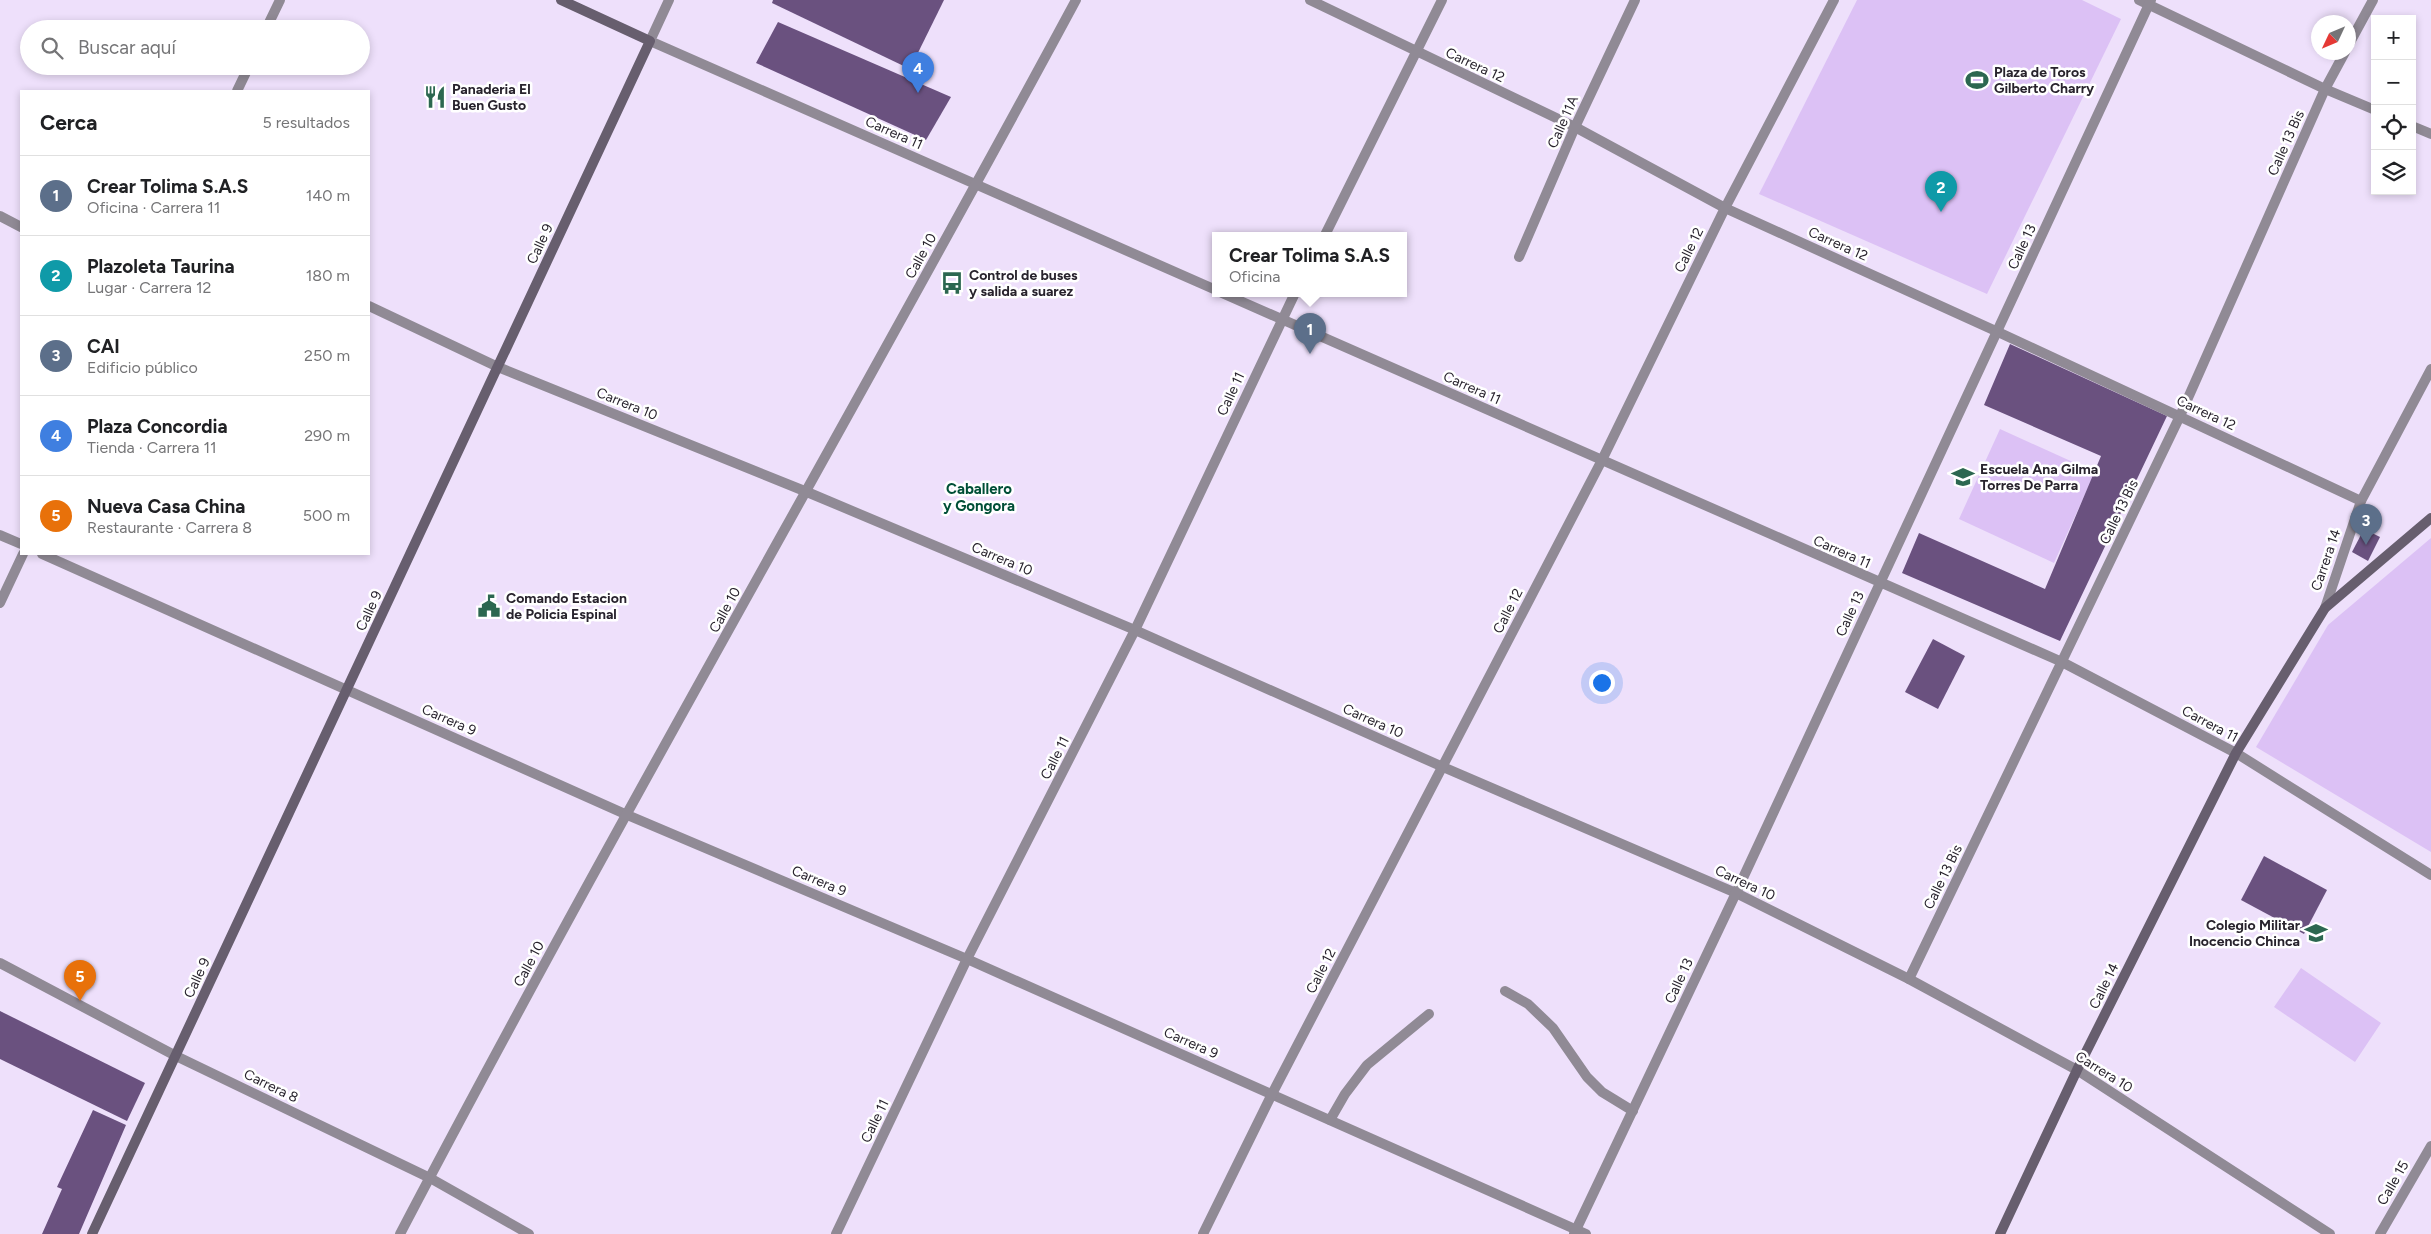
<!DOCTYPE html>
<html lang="es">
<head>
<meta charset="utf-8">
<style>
  :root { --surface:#fff; --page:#f6f6f6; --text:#202124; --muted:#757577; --line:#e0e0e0; --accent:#2c6750 }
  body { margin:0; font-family:Figtree,sans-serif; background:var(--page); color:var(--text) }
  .controls { position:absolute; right:15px; top:15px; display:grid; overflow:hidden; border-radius:0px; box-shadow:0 2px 8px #0003 }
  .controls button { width:45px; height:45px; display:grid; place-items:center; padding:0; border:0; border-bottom:1px solid var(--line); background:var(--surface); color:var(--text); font:25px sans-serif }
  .compass { position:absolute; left:2311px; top:15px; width:45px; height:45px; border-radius:50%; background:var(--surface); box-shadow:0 2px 8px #0003; rotate:226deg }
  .you { position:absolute; left:1601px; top:682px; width:18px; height:18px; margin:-12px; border:4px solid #fff; border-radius:50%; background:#1a73e8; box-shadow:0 0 0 8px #1a73e833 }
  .badge { display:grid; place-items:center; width:32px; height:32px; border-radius:50%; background:var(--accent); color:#fff; font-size:16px; font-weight:700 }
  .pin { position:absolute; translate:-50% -41px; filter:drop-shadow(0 1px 2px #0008) }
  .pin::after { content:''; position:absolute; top:26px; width:18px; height:15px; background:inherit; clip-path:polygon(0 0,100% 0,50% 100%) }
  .popup { position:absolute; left:1212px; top:232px; width:195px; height:65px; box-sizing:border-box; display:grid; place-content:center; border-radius:0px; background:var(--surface); filter:drop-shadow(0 1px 4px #0005); font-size:16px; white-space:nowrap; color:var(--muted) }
  .popup b { font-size:19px; color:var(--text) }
  .popup::after { content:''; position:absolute; left:50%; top:100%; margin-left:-10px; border:10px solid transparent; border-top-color:var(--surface) }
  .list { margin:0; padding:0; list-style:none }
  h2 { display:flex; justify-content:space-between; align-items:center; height:65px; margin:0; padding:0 20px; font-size:21px }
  h2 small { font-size:16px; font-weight:400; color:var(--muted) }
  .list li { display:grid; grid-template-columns:32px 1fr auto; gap:15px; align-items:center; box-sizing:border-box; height:80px; padding:0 20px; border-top:1px solid var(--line) }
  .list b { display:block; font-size:19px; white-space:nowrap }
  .list p { margin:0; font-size:16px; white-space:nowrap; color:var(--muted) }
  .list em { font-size:16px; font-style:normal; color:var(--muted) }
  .icon { flex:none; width:28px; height:28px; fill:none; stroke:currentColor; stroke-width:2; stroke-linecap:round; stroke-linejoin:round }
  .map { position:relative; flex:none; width:2431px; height:1234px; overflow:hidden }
  .search { position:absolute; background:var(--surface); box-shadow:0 2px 8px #0003; left:20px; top:20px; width:350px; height:55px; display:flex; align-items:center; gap:12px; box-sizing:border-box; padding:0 18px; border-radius:28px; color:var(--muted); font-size:19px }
  .panel { position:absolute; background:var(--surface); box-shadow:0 2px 8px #0003; left:20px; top:90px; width:350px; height:465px; border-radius:0px }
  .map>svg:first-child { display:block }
  .green { fill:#dcc1f5 }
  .building { fill:#6a517f }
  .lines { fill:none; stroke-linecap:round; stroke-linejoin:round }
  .street { stroke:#908a95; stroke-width:10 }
  .secondary { stroke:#675e6e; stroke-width:10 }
  .labels { text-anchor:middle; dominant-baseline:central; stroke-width:5; stroke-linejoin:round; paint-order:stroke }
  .street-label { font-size:14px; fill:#28232d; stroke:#fff }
  .poi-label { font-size:14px; font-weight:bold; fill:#28232d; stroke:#fff; text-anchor:start }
  .neighbourhood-label { font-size:15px; font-weight:bold; fill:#004f37; stroke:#fff }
</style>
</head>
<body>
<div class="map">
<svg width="2431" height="1234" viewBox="0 0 2431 1234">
  <rect width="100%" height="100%" fill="#eee0fb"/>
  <g class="green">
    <path d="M1857,0H2082L2121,19L1987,294L1759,194Z"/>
    <path d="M2000,429L2095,472L2054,563L1959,519Z"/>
    <path d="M2431,538V852L2256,747L2328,625Z"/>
    <path d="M2301,968L2381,1023L2355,1062L2274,1007Z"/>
  </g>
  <g class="building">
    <path d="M773,0H944L910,69L772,3Z"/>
    <path d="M778,22L951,97L926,140L756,63Z"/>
    <path d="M2010,344L2167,416L2060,641L1902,573L1919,533L2045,589L2101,456L1984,405Z"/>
    <path d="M2364,529L2380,537L2368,561L2352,552Z"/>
    <path d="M1933,639L1965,656L1938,709L1905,692Z"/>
    <path d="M2264,856L2327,890L2304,934L2241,900Z"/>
    <path d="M0,1011L145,1083L127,1121L0,1059Z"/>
    <path d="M93,1110L126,1125L79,1234H42L62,1189L57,1187Z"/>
  </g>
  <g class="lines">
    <g class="street">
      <path d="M669,0L650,41L1216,290"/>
      <path d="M1310,0L1575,127L1725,208L1998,332L2361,501"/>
      <path d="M2139,0L2325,89L2375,110"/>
      <path d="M266,29L280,0"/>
      <path d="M2348,46L2373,0"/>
      <path d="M237,91L249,66"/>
      <path d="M2412,126L2431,134"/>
      <path d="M0,216L21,227"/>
      <path d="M1325,235L1442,0"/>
      <path d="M1519,257L1575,127L1635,0"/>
      <path d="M1222,293L2062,662L2236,753L2431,875"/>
      <path d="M369,306L498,367L807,492L1135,630L1443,767L1736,893L1909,979L2077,1070L2330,1234"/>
      <path d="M0,535L21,544"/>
      <path d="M42,554L625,814L967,959L1586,1234"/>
      <path d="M0,603L23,554"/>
      <path d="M2325,608L2361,501L2431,369"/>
      <path d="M0,963L176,1056L430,1178L529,1234"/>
      <path d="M1909,979L2180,416L2325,89L2345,52"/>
      <path d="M1505,991L1528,1004L1553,1028L1587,1077L1602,1092L1633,1111"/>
      <path d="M1330,1120L1345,1094L1367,1065L1429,1014"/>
      <path d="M400,1234C618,818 854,413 1076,0"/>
      <path d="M836,1234L967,959L1135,630L1295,293"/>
      <path d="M1203,1234L1272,1094L1602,460L1725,208L1834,0"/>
      <path d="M1574,1234L1736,893L2151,0"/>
      <path d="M2380,1234L2431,1146"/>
    </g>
    <g class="secondary">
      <path d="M92,1234L650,41L561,0"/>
      <path d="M2000,1234L2077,1070L2236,753L2325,608L2431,518"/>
    </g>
  </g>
  <defs>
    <symbol id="stadium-bare" viewBox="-9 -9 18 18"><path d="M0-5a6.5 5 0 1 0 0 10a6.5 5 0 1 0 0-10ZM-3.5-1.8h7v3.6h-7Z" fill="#2c6750" stroke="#fff" stroke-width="2.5" paint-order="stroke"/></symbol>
    <symbol id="restaurant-bare" viewBox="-9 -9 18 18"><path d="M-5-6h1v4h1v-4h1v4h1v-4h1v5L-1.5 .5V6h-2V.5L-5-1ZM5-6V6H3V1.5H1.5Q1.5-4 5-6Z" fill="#2c6750" stroke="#fff" stroke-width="2.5" paint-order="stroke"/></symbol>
    <symbol id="bus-bare" viewBox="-9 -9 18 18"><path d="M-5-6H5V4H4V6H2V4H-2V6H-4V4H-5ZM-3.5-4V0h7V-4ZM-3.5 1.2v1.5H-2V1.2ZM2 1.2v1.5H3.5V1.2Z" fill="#2c6750" stroke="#fff" stroke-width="2.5" paint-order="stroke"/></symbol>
    <symbol id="school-bare" viewBox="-9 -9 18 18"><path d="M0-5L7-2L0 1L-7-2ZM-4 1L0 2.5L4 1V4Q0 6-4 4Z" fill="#2c6750" stroke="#fff" stroke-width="2.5" paint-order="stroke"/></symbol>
    <symbol id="civic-bare" viewBox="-9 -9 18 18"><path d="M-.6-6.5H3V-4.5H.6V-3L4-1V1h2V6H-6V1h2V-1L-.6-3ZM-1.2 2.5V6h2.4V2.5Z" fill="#2c6750" stroke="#fff" stroke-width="2.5" paint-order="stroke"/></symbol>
  </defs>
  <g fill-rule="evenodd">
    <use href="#stadium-bare" x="1961" y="64" width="32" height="32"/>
    <use href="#restaurant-bare" x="419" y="81" width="32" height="32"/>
    <use href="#bus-bare" x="936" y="267" width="32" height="32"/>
    <use href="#school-bare" x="1947" y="461" width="32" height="32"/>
    <use href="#civic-bare" x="473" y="590" width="32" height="32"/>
    <use href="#school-bare" x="2300" y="917" width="32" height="32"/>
  </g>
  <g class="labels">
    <g class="street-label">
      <text transform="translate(1475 65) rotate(25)">Carrera 12</text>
      <text transform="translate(1563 122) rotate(-66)">Calle 11A</text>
      <text transform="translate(894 133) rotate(24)">Carrera 11</text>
      <text transform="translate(2286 143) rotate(-66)">Calle 13 Bis</text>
      <text transform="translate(540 244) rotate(-65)">Calle 9</text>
      <text transform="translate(1838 244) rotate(24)">Carrera 12</text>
      <text transform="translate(2022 247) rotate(-65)">Calle 13</text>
      <text transform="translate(1689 250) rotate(-64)">Calle 12</text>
      <text transform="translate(921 256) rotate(-61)">Calle 10</text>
      <text transform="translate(1472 388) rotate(24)">Carrera 11</text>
      <text transform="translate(1231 394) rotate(-65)">Calle 11</text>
      <text transform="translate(627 404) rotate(22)">Carrera 10</text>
      <text transform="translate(2206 413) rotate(25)">Carrera 12</text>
      <text transform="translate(2119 512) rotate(-64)">Calle 13 Bis</text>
      <text transform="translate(1842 552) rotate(24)">Carrera 11</text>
      <text transform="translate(1002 559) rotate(23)">Carrera 10</text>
      <text transform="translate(2326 560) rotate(-71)">Carrera 14</text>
      <text transform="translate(725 610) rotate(-61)">Calle 10</text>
      <text transform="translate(369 611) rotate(-65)">Calle 9</text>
      <text transform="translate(1508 611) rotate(-63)">Calle 12</text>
      <text transform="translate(1850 614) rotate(-65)">Calle 13</text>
      <text transform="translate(449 720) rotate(24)">Carrera 9</text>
      <text transform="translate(1373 721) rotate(24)">Carrera 10</text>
      <text transform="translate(2210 724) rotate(28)">Carrera 11</text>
      <text transform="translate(1055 758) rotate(-63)">Calle 11</text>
      <text transform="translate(1943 877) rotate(-64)">Calle 13 Bis</text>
      <text transform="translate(819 881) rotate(23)">Carrera 9</text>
      <text transform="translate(1745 883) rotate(25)">Carrera 10</text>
      <text transform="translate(529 964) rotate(-62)">Calle 10</text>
      <text transform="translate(1321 971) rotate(-63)">Calle 12</text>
      <text transform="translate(197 978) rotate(-65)">Calle 9</text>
      <text transform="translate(1679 981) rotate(-65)">Calle 13</text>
      <text transform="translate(2104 986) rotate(-64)">Calle 14</text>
      <text transform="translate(1191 1043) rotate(24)">Carrera 9</text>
      <text transform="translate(2104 1072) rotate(32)">Carrera 10</text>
      <text transform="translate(271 1086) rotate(26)">Carrera 8</text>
      <text transform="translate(875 1121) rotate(-64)">Calle 11</text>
      <text transform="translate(2393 1183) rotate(-60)">Calle 15</text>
    </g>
    <g class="poi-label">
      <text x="1994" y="72">Plaza de Toros<tspan x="1994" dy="16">Gilberto Charry</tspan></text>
      <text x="452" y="89">Panaderia El<tspan x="452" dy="16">Buen Gusto</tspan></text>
      <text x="969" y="275">Control de buses<tspan x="969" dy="16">y salida a suarez</tspan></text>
      <text x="1980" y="469">Escuela Ana Gilma<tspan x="1980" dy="16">Torres De Parra</tspan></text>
      <text x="506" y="598">Comando Estacion<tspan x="506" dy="16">de Policia Espinal</tspan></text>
      <text x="2300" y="925" text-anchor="end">Colegio Militar<tspan x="2300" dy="16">Inocencio Chinca</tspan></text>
    </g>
    <g class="neighbourhood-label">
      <text x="979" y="489">Caballero<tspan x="979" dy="17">y Gongora</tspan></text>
    </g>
  </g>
</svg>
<div class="controls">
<button>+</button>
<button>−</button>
<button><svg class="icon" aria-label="locate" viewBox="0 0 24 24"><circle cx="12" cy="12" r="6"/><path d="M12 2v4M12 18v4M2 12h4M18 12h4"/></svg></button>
<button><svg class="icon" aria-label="layers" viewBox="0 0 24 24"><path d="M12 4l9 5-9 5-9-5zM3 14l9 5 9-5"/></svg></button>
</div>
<svg class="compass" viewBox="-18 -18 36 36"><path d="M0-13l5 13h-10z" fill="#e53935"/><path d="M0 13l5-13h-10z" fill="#757577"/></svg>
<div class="you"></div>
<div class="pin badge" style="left:1310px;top:354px;background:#5c6f8a">1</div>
<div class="popup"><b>Crear Tolima S.A.S</b>Oficina</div>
<div class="pin badge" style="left:1941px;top:212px;background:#0f9aa8">2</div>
<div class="pin badge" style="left:2366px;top:545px;background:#5c6f8a">3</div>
<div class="pin badge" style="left:918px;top:93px;background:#3f7fe0">4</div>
<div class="pin badge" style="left:80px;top:1001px;background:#e8710a">5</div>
<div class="search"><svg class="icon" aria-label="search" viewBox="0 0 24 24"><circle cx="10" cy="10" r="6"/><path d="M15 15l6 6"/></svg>Buscar aquí</div>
<section class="panel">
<h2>Cerca<small>5 resultados</small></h2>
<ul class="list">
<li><span class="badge" style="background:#5c6f8a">1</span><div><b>Crear Tolima S.A.S</b><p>Oficina · Carrera 11</p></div><em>140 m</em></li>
<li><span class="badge" style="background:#0f9aa8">2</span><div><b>Plazoleta Taurina</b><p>Lugar · Carrera 12</p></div><em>180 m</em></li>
<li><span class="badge" style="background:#5c6f8a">3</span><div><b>CAI</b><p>Edificio público</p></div><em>250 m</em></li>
<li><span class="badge" style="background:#3f7fe0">4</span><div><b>Plaza Concordia</b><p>Tienda · Carrera 11</p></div><em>290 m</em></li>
<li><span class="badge" style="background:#e8710a">5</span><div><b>Nueva Casa China</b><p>Restaurante · Carrera 8</p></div><em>500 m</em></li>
</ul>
</section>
</div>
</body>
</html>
